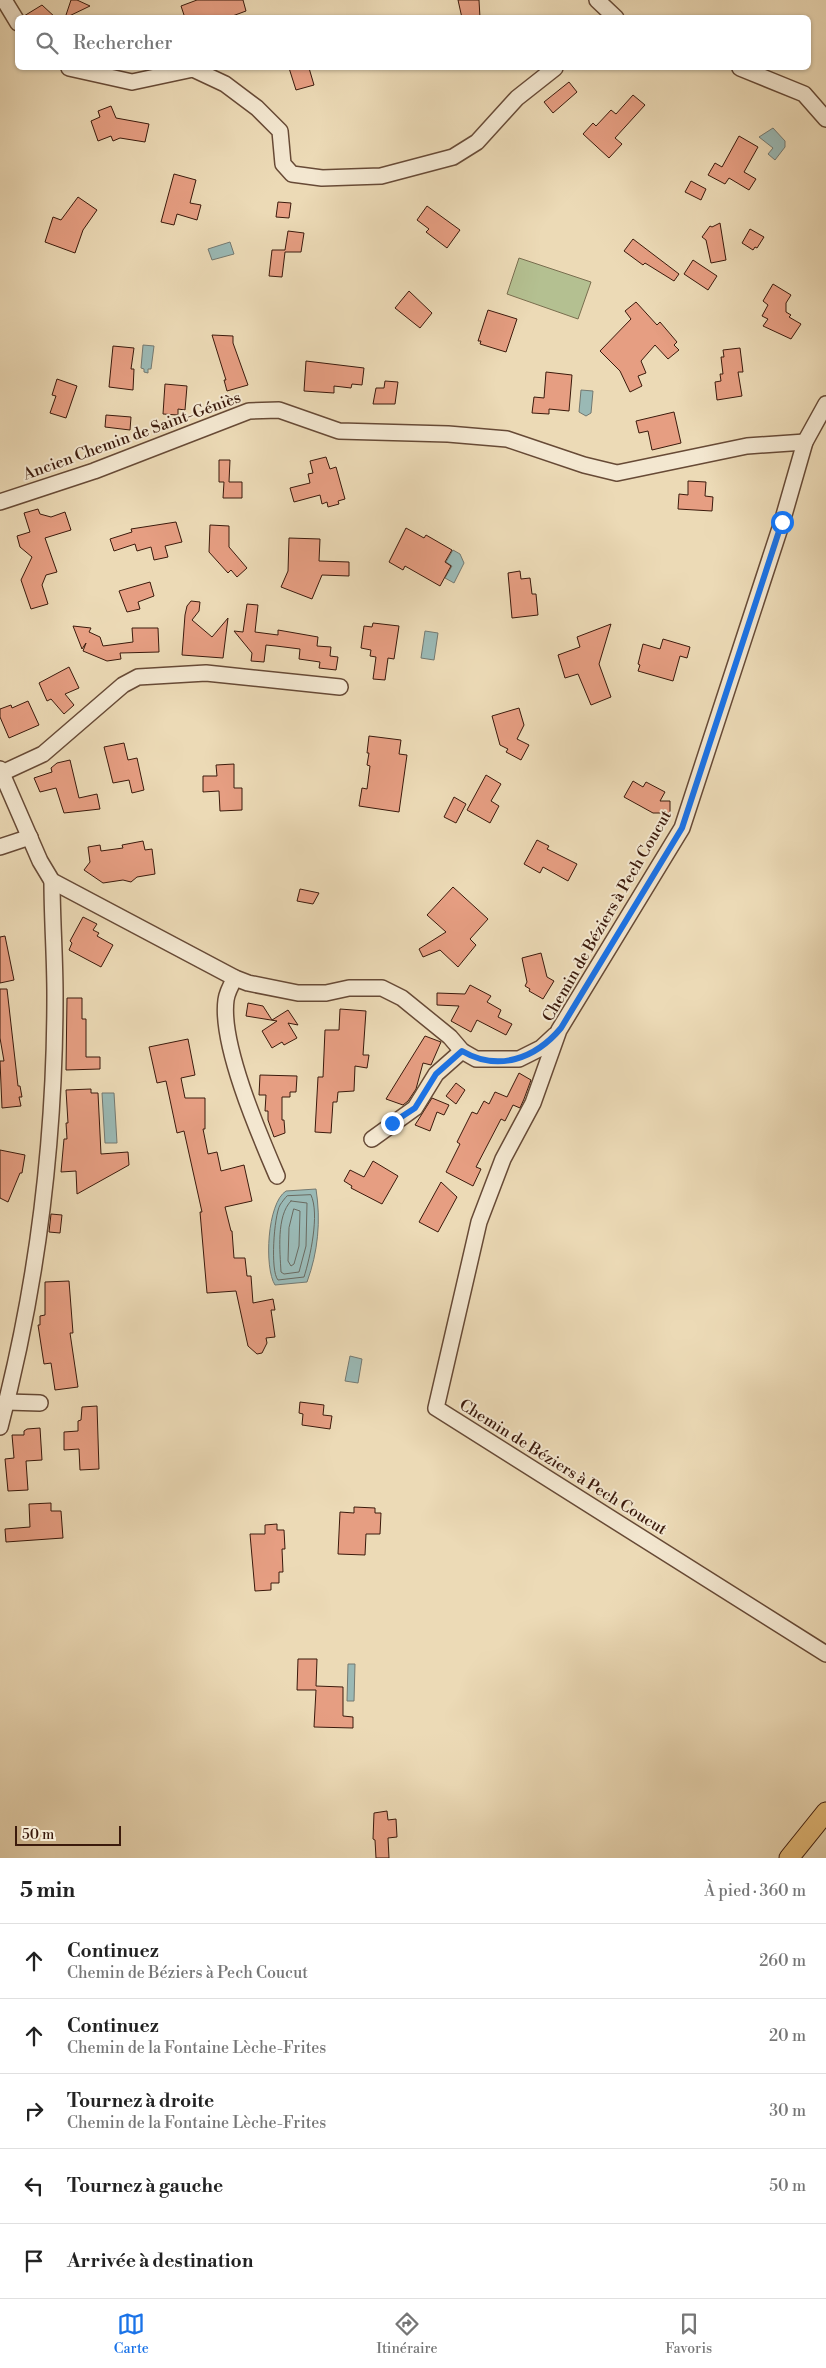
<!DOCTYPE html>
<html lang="fr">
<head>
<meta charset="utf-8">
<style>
  :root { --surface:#fff; --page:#f2f2f2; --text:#222; --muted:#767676; --line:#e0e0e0; --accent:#1a73e8 }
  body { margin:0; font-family:"Libre Bodoni",serif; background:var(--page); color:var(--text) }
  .scale { position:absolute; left:15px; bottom:12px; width:106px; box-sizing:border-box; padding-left:5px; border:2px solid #3b1a0c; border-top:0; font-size:14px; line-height:18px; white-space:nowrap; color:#3b1a0c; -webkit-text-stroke:4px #f3e7d0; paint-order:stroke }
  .stop { position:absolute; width:15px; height:15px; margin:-11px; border:4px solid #1a73e8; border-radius:50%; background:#fff }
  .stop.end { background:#1a73e8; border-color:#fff; box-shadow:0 1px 5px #0008 }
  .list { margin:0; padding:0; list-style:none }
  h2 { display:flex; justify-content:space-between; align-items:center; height:65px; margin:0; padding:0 20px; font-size:21px }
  h2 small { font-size:16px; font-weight:400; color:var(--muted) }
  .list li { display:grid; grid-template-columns:32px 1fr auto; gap:15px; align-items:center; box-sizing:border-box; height:75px; padding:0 20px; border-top:1px solid var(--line) }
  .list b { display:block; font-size:19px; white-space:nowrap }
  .list p { margin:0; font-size:16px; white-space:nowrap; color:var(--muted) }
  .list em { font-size:16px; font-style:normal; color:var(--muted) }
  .icon { flex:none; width:28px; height:28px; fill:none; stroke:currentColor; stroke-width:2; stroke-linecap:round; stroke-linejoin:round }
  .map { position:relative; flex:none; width:826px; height:1858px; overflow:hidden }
  .search { position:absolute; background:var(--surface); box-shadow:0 1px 4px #0004; left:15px; right:15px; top:15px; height:55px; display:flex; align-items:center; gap:12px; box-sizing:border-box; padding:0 18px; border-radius:8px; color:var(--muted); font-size:19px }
  .sheet { height:440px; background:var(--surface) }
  nav { display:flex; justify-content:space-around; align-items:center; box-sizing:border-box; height:70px; border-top:1px solid var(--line); background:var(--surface); font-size:14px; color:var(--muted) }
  nav a { display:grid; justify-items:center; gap:2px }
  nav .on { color:var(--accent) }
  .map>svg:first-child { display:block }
  .green { fill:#b4c091; stroke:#786d4e }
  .water { fill:#9ab9b5; stroke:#747971 }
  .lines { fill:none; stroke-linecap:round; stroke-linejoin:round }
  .shore { stroke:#6a6a60; stroke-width:1 }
  .building { fill:#e69e82; stroke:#3b1a0c }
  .minor-casing { stroke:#674a36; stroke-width:18 }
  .major-casing { stroke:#3b1a0c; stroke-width:21 }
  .minor { stroke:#f3e7d0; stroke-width:15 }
  .major { stroke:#e6bd7b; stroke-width:19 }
  .route { stroke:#1a73e8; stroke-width:6 }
  .labels { text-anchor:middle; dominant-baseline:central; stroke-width:4; stroke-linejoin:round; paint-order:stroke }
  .street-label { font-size:16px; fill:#3b1a0c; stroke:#f3e7d0 }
</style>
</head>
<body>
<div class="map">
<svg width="826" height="1858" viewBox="0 0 826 1858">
  <rect width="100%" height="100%" fill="#ecdab6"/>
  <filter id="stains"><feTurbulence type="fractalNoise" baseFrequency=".004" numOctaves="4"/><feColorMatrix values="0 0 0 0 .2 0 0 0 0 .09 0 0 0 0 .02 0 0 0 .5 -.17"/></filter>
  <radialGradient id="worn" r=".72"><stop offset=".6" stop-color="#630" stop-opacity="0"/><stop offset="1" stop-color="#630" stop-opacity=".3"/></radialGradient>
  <path class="green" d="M519,258L591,282L578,319L507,294Z"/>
  <g class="water">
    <path d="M773,128L785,141V147L775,160L768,154L773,148L759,137Z"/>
    <path d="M230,242L234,254L212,260L208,249Z"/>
    <path d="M143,345L154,346L151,369H148V373L144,372V369L141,368Z"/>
    <path d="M581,390L593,391L591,413L586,416L579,412Z"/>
    <path d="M453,550L460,554L464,563L454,583L445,578L452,566L446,562Z"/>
    <path d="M425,631L438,633L434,660L421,658Z"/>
    <path d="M102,1093H114L117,1143H105Z"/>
    <path d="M316,1189C321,1221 318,1252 307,1282L275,1285C264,1268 267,1203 286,1191Z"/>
    <path d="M350,1356L362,1359L358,1383L345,1381Z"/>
    <path d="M348,1664H355L354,1701H347Z"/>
  </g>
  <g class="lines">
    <g class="shore">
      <path d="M311,1195C320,1214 310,1258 304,1277L278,1280C270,1271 274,1216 280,1205C282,1202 285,1198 287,1196Z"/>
      <path d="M291,1201L307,1203L306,1246L299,1272L284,1274L281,1272C280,1252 276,1216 291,1201Z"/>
      <path d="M294,1209L300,1211L299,1246L294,1264L291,1266L288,1261L289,1228Z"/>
    </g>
  </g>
  <g class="building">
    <path d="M71,0H77L90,6L65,18Z"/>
    <path d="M197,0H243L246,11L227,18H185L181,6Z"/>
    <path d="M458,0H479L480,18H462Z"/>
    <path d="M42,5L56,18H26L24,16Z"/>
    <path d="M289,68H309L314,85L296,90Z"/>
    <path d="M569,82L577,92L553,113L544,102Z"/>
    <path d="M633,95L645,105L615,138L622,144L609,158L583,134L593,123L596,126L611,110L616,114Z"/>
    <path d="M111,106L116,118L149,124L145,142L120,138L113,141L111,136L98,141L91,121L100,117L98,111Z"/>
    <path d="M739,136L758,147L744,172L756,179L749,190L729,178L725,184L708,175L715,163L722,167Z"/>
    <path d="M174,174L196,180L190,203L201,205L197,220L177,214L174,225L161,222Z"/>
    <path d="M691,181L706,189L701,200L685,192Z"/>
    <path d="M78,197L97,210L83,230L75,253L45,242L53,217L61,220Z"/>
    <path d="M278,202L291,203L289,218L276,217Z"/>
    <path d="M427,206L460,230L447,248L426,232L429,229L417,220Z"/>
    <path d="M720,223L726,260L711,263L706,240L702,237L710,226L712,227Z"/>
    <path d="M750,229L764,237L757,248L755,247L753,250L742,243Z"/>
    <path d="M288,231L304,233L301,252H285L282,277L269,276L272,250H285Z"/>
    <path d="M633,239L679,274L674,281L645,263L643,265L624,251Z"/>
    <path d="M693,260L717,276L708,290L684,274Z"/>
    <path d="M773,284L791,295L786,303V312L791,315L789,317L801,324L791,339L763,326L768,319L762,316L768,305L763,301Z"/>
    <path d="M409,291L432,313L420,328L395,308Z"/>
    <path d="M636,302L657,325L660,322L677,342L674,345L679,350L668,359L655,345L641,361L646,373L638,376L642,386L630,392L620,371L600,351L631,319L625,311Z"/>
    <path d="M488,310L517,319L506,352L480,344L481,341H478Z"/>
    <path d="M212,335L233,336V343L248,385L227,391L224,380H226Z"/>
    <path d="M113,346L134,348L131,369H134L133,390L109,387Z"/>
    <path d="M740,348L743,372H738L742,396L717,400L715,382L721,381L720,374H723L721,357H724L723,350Z"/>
    <path d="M306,361L364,368L362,385L352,384L351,388L334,386V393L304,391Z"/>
    <path d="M546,372L572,375L569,411L549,409V414L532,413L534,397L544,398Z"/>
    <path d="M57,379L77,386L66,418L50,413L56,396L52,395Z"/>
    <path d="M385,381L398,382L395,404H373L376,388H384Z"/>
    <path d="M165,384L187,386L185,410L178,409V415L163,414Z"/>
    <path d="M674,412L681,443L652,450L648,431L639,433L636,421Z"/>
    <path d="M106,415L131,417L130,430L105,427Z"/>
    <path d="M326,457L330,469L336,467L345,499L338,501L339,504L328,507L327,502L322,504L320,495L294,502L290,488L310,483L308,474L313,473L310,461Z"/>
    <path d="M219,460H230L229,482H242V498H223L224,482H219Z"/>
    <path d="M688,481L706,482L705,496L713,497L712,511L678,509L679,494L688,495Z"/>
    <path d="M38,509L40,514L51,517L65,512L71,530L45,538L57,572L46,575L42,585L48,604L31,609L21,580L32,557L20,547L17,536L30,532L24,513Z"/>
    <path d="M176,522L182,542L165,546L168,557L154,560L151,547L137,551L135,544L114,551L110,539L132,532L131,529Z"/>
    <path d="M210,525L229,526V547L247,568L237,577L231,570L228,573L209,552Z"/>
    <path d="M406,528L424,538L426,535L452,550L445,562L451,566L440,586L405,566L403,570L389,562Z"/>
    <path d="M289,538L320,539L319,561L349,562V576L322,575L312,599L281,587L288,571Z"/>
    <path d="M520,571L521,579L530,578L532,594H536L538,615L512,618L508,573Z"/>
    <path d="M150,582L154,596L138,602L140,609L127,612L119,591Z"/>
    <path d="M191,601L200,602L199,611L192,620L212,637L228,618L223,658L182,655L185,615L187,606Z"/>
    <path d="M247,604L258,605L255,632L278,635V630L318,637L317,646L331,647L330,656L338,657L336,670L319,668L320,662L299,659L300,649L276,646L266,645L264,662L251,661L252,653L234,631L243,632Z"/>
    <path d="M373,623L399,626L394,659L388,658L385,680L373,679L376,657L370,656L371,650L361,648L364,626L372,627Z"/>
    <path d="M611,624L599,664L611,697L591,705L578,674L565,678L558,655L580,647L577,637Z"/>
    <path d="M73,626L91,628L89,632L100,637L103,646L133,642L132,628H158L159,652L120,653L121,659L107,661L83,651L86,643L82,649Z"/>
    <path d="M663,639L690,647L687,658L680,656L673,681L638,671L640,665L638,664L643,644L660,649Z"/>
    <path d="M69,667L79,688L65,694L74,705L64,714L51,699L47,701L39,683Z"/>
    <path d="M28,701L39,725L9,738L0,717V709L11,705L12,708Z"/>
    <path d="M519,708L524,725L517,739L529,745L521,760L506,752L508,749L500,745L492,716Z"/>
    <path d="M369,736L401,740L399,754L407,755L399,812L359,806L362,788L367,789L370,766L367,765L369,753H367Z"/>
    <path d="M124,743L128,760L137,758L144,790L132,793L129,780L113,783L104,747Z"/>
    <path d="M70,760L79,798L97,794L100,809L64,813L56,788L40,792L34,778L52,772L51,768L57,763Z"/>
    <path d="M234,764V788H242V810L220,811L219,791L203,792V776H217L216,765Z"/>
    <path d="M486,775L501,784L491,801L499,806L490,823L467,810Z"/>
    <path d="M633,781L643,787L646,782L665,792L660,801H670V813H653L624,797Z"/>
    <path d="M454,797L466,804L456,823L444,817Z"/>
    <path d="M537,840L549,846L547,849L577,864L568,881L543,867L540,873L524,864Z"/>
    <path d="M143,841L145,850L152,849L155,874L137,877L131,882L123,880L103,883L84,870L90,862L88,847L100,845L101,851L123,848L122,845Z"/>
    <path d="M453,887L488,919L470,939L476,945L458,967L440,950L423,957L419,949L446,932L427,915Z"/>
    <path d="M300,889L319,893L313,904L297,901Z"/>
    <path d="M83,917L97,924L93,930L99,933L97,936L113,945L101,967L69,950L72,943L70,941Z"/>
    <path d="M5,936L14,980L0,983V937Z"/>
    <path d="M541,953L547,977L554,981L543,999L529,991L530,989L525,986L527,982L522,958Z"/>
    <path d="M470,985L491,996L487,1002L501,1010L498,1017L512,1024L506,1035L477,1020L471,1032L451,1021L459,1006L437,1005V993L465,994Z"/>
    <path d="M0,989H7L18,1086H20L22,1097H19L21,1106L2,1108L0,1061H4L0,1038Z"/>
    <path d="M67,998H82V1019H86V1057H100V1069L66,1070Z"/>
    <path d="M248,1003L263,1006L272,1020L288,1010L298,1025L288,1023L297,1038L284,1045L282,1042L272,1048L262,1031L277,1021L246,1016Z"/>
    <path d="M340,1009L366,1011L363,1055H369L367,1068L355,1066L354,1091L338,1092L337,1102H333L331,1133L315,1132L318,1077H323L325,1030H339Z"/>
    <path d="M425,1036L441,1042L431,1065L423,1063L416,1089L408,1101L403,1105L386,1099Z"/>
    <path d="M188,1039L195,1075L181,1078L185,1098H205V1129H203L208,1154L217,1152L221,1171L244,1165L252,1201L225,1207L231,1231H232L234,1258H245L247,1276H251L253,1303L273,1299L275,1310H271L275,1337L266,1338L267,1343L262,1353L257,1354L248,1346L236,1291L207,1293L200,1212H202L184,1131L177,1133L166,1081L157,1083L149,1047Z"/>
    <path d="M519,1073L531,1080L524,1099L520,1108L513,1105L505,1121L501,1119L476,1167L481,1169L473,1186L446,1172L460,1144L457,1142L472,1112L477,1114L484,1101L489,1104L495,1092L507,1097Z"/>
    <path d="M260,1075L297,1076L296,1092H290V1097H282V1120H284L285,1133L274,1137L268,1120V1111H265L266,1095H259Z"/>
    <path d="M456,1083L465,1090L456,1104L446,1096Z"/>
    <path d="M91,1089V1093H98L101,1154L128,1152L129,1165L77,1194L76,1171L61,1172L64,1139H67L66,1123H68L66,1090Z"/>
    <path d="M432,1098L449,1105L444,1115L437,1112L430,1131L415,1125Z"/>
    <path d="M0,1150L25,1155L22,1173H20L8,1202L0,1198Z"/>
    <path d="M373,1161L398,1176L382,1204L351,1188L352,1186L344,1181L350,1170L364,1177Z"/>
    <path d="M441,1182L457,1197L438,1232L419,1222Z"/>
    <path d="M51,1214L62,1215L60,1233L49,1232Z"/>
    <path d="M69,1281L73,1333H70L78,1387L55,1390L51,1363L44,1364L38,1325H40V1316L45,1315V1282Z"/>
    <path d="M300,1402L324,1405L323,1415L332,1416L330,1429L302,1425L303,1414L299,1413Z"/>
    <path d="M97,1406L99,1469L80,1470L79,1449L64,1450V1432L78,1431V1421L81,1420L82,1407Z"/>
    <path d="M40,1428L42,1460L26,1461L28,1490L8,1491L5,1459L14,1458L12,1435H24V1431L27,1429Z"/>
    <path d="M51,1503V1511H61L63,1538L6,1542L5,1529L30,1527L29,1504Z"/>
    <path d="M354,1507L375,1508V1513H381L380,1534H366L365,1555L338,1554L340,1512L354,1513Z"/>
    <path d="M277,1524V1530H284L285,1549H282L283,1572H279V1583H271V1590L255,1591L250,1534H265V1525Z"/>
    <path d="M298,1659H317L316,1686L343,1687V1716L353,1717V1728L314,1727L316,1690H297Z"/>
    <path d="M387,1811L388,1820L396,1819L397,1837L388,1838L389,1858H376L375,1840L373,1839L374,1813Z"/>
  </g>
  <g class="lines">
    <defs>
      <g id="minor">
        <path d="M4,0L18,23"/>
        <path d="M597,0L616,18"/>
        <path d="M69,68L132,82L193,69L225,84L257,108L280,131L283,164L292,174L322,178L381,176L453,157L477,142L517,98L555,68"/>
        <path d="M740,68L804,94L826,119"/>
        <path d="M826,404L805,442L782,522L682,828L559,1030L533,1103L503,1159L479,1222L436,1408L826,1654"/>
        <path d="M0,502L94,471L249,411L279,410L339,431L448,434L507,439L584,465L617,473L747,446L805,442"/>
        <path d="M0,769L40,861L52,881L235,978L248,983L298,993H326L349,988H382L402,998L450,1037L462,1051L476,1059H519L541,1048L555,1035"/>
        <path d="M2,773L43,754L123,685L138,677L206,673L340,687"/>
        <path d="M0,847L30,837"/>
        <path d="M235,978C231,985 227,992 226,1000C220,1044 259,1134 277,1176"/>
        <path d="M372,1139L415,1108L436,1074L462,1051"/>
        <path d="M7,1402L40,1403"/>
        <path d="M0,1427C37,1287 55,1140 55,995C55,957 52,919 52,881"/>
      </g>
      <path id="major" d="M789,1858L826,1812"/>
    </defs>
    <use href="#minor" class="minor-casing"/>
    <use href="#major" class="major-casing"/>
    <use href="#minor" class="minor"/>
    <use href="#major" class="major"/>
  </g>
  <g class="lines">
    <path class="route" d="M392,1123L415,1108L436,1074L462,1051C498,1072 535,1059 561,1028L682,828L782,522"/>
  </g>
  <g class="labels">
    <g class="street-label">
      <text transform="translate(132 436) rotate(-20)">Ancien Chemin de Saint-Géniès</text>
      <text transform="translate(607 916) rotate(-60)">Chemin de Béziers à Pech Coucut</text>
      <text transform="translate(563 1467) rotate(32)">Chemin de Béziers à Pech Coucut</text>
    </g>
  </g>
  <rect width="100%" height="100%" filter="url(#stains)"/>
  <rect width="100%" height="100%" fill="url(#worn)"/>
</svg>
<div class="scale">50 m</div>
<div class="stop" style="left:782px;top:522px"></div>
<div class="stop end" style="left:392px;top:1123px"></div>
<div class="search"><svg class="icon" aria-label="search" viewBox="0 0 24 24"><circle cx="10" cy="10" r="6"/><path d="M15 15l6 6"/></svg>Rechercher</div>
</div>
<section class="sheet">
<h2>5 min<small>À pied · 360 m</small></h2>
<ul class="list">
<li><svg class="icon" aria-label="ahead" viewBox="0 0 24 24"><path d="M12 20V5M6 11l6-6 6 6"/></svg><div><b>Continuez</b><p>Chemin de Béziers à Pech Coucut</p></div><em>260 m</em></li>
<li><svg class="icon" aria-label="ahead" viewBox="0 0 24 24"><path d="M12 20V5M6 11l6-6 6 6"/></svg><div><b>Continuez</b><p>Chemin de la Fontaine Lèche-Frites</p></div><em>20 m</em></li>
<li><svg class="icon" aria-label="right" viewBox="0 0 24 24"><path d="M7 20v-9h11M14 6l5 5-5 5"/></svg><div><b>Tournez à droite</b><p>Chemin de la Fontaine Lèche-Frites</p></div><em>30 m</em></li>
<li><svg class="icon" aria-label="left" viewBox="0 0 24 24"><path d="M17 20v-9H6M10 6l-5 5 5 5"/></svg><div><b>Tournez à gauche</b></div><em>50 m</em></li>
<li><svg class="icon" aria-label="arrive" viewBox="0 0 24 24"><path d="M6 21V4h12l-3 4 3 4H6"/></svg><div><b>Arrivée à destination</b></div></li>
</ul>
</section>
<nav>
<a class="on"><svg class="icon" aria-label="map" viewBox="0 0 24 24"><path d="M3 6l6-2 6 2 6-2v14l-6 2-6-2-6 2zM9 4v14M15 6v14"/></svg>Carte</a>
<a><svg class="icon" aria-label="directions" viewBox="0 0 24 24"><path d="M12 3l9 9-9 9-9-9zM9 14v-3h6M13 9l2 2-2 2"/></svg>Itinéraire</a>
<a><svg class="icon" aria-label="saved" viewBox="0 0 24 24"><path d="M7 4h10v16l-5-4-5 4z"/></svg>Favoris</a>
</nav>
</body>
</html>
